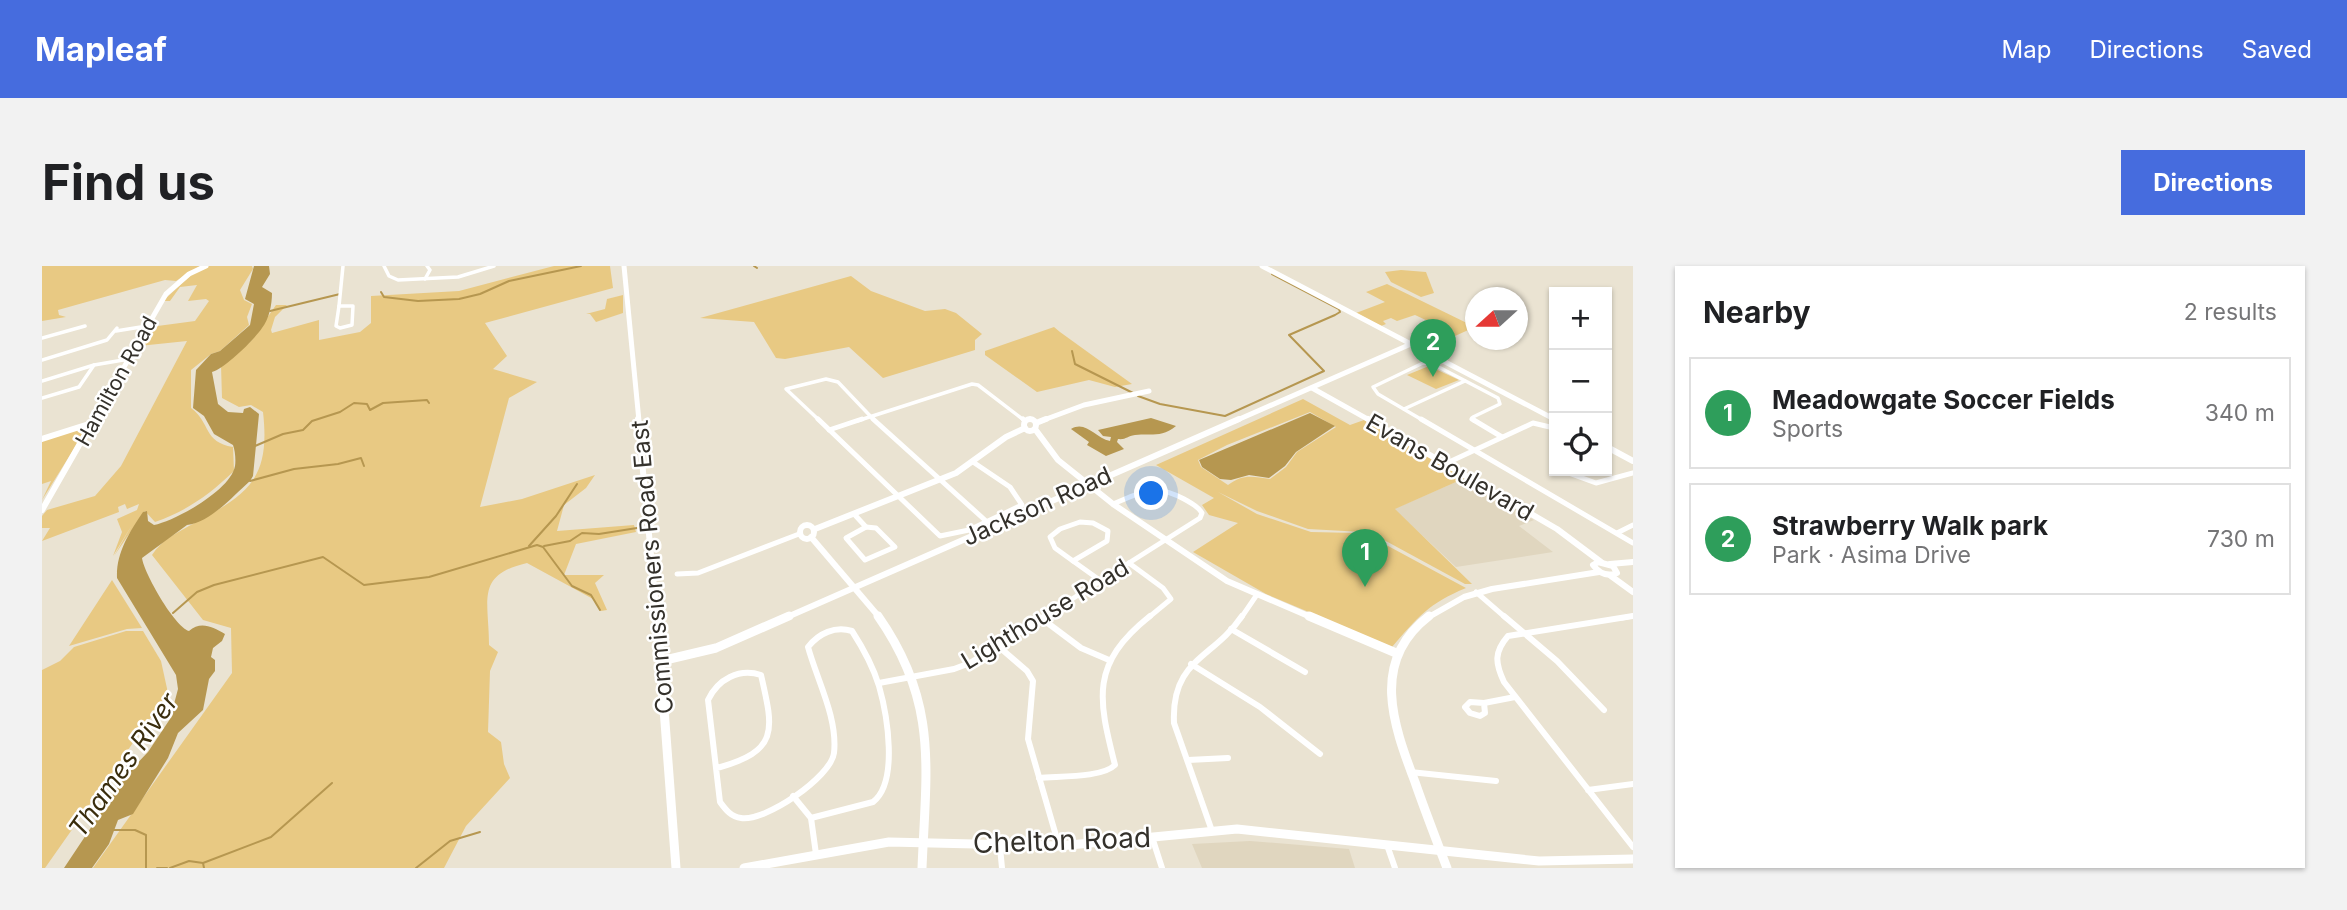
<!DOCTYPE html>
<html lang="en">
<head>
<meta charset="utf-8">
<style>
  :root { --surface:#fff; --page:#f2f2f2; --text:#202124; --muted:#757577; --line:#e0e0e0; --accent:#466cde }
  body { margin:0; font-family:Inter,sans-serif; background:var(--page); color:var(--text) }
  .controls { position:absolute; right:21px; top:21px; display:grid; overflow:hidden; border-radius:0px; box-shadow:0 2px 5px #0004 }
  .controls button { width:63px; height:63px; display:grid; place-items:center; padding:0; border:0; border-bottom:2px solid var(--line); background:var(--surface); color:var(--text); font:35px sans-serif }
  .compass { position:absolute; left:1423px; top:21px; width:63px; height:63px; border-radius:50%; background:var(--surface); box-shadow:0 2px 5px #0004; rotate:249deg }
  .you { position:absolute; left:1110px; top:228px; width:24px; height:24px; margin:-18px; border:5px solid #fff; border-radius:50%; background:#1a73e8; box-shadow:0 0 0 10px #1a73e833 }
  .badge { display:grid; place-items:center; width:46px; height:46px; border-radius:50%; background:var(--accent); color:#fff; font-size:23px; font-weight:700 }
  .pin { position:absolute; translate:-50% -58px; filter:drop-shadow(0 2px 4px #0008) }
  .pin::after { content:''; position:absolute; top:37px; width:24px; height:21px; background:inherit; clip-path:polygon(0 0,100% 0,50% 100%) }
  .list { margin:0; padding:0; list-style:none }
  h2 { display:flex; justify-content:space-between; align-items:center; height:91px; margin:0; padding:0 28px; font-size:30px }
  h2 small { font-size:23px; font-weight:400; color:var(--muted) }
  .list li { display:grid; grid-template-columns:46px 1fr auto; gap:21px; align-items:center; box-sizing:border-box; height:112px; margin:0 14px 14px; padding:0 14px; border:2px solid var(--line); border-radius:0px }
  .list b { display:block; font-size:26px; white-space:nowrap }
  .list p { margin:0; font-size:23px; white-space:nowrap; color:var(--muted) }
  .list em { font-size:23px; font-style:normal; color:var(--muted) }
  .icon { flex:none; width:38px; height:38px; fill:none; stroke:currentColor; stroke-width:2; stroke-linecap:round; stroke-linejoin:round }
  .map { position:relative; flex:none; width:1591px; height:602px; overflow:hidden; border-radius:0px }
  header { display:flex; align-items:center; gap:42px; box-sizing:border-box; height:98px; padding:0 35px; background:var(--accent); color:#fff }
  header strong { font-size:33px }
  nav { display:flex; gap:38px; margin-inline-start:auto; font-size:24px }
  .intro { display:flex; align-items:center; justify-content:space-between; box-sizing:border-box; height:168px; padding:0 42px }
  h1 { margin:0; font-size:49px }
  .button { padding:18px 32px; border-radius:0px; background:var(--accent); color:#fff; font-size:24px; font-weight:700 }
  main { display:flex; gap:42px; padding:0 42px }
  aside { flex:1; background:var(--surface); border-radius:0px; box-shadow:0 2px 5px #0004 }
  .map>svg:first-child { display:block }
  .built { fill:#e0d6bf }
  .green { fill:#e8c983; fill-rule:evenodd }
  .water { fill:#b69750 }
  .lines { fill:none; stroke-linecap:round; stroke-linejoin:round }
  .stream { stroke:#b69750; stroke-width:2 }
  .street-far2 { stroke:#fff; stroke-width:3.5 }
  .street-far1 { stroke:#fff; stroke-width:5 }
  .street { stroke:#fff; stroke-width:6 }
  .secondary-far2 { stroke:#fff; stroke-width:5 }
  .secondary-far1 { stroke:#fff; stroke-width:6 }
  .secondary { stroke:#fff; stroke-width:9 }
  .labels { text-anchor:middle; dominant-baseline:central; stroke-width:5; stroke-linejoin:round; paint-order:stroke }
  .far-street-label { font-size:21px; fill:#34312b; stroke:#fff }
  .street-label { font-size:24px; fill:#34312b; stroke:#fff }
  .water-label { font-size:26px; font-style:italic; fill:#3a2d0d; stroke:#fff }
  .near-street-label { font-size:28px; fill:#34312b; stroke:#fff }
</style>
</head>
<body>
<header>
<strong>Mapleaf</strong>
<nav><a>Map</a><a>Directions</a><a>Saved</a></nav>
</header>
<div class="intro"><h1>Find us</h1><a class="button">Directions</a></div>
<main>
<div class="map">
<svg width="1591" height="602" viewBox="0 0 1591 602">
  <rect width="100%" height="100%" fill="#eae3d2"/>
  <g class="built">
    <path d="M1423,212L1492,254L1477,260L1511,286L1414,301L1352,243Z"/>
    <path d="M1208,575L1307,583L1313,602H1160L1150,578Z"/>
  </g>
  <g class="green">
    <path d="M0,0H158L134,15L123,14L16,44L17,49L24,51L0,55Z"/>
    <path d="M166,0H210L211,3L198,24L202,34L210,38L205,51L207,59L178,85L169,88L149,104V142C169,157 161,176 191,181L192,205C168,228 145,245 113,256L103,245L72,290L90,259L71,290L80,266L75,253L95,244L97,238L85,243L83,238L76,241L77,246L0,275L8,262H0V250L5,244L53,230L79,200L145,75L97,80L108,61L153,55L167,35L164,33L146,35L155,19L138,21L128,35H121L149,9Z"/>
    <path d="M512,0H568L571,22L443,57L465,90L451,103L495,116L467,132L438,241L480,233L553,209L544,222L522,239L515,265L592,259L594,266L534,278L522,309H562L553,317L565,344L559,345L551,333L485,297C433,309 447,334 447,379L456,386L448,405L446,466L459,476L462,498L468,512L424,560L402,602H51L190,407L189,362L161,354L110,289C120,274 131,269 147,260C204,229 229,216 221,146L209,139L197,141L180,132L179,99L209,75L234,39H245L233,51L229,64L230,67L277,54V74L318,66L329,57V30L417,25Z"/>
    <path d="M1359,4L1384,6L1392,27L1379,31L1349,16L1343,6Z"/>
    <path d="M809,10L829,25L883,45L903,43L914,47L940,68L933,74V84L841,112L807,81L743,93L734,92L712,56L658,52Z"/>
    <path d="M1345,18L1433,61L1384,83L1369,75L1394,64L1385,59L1388,56L1373,49L1355,55L1349,52L1341,55L1344,58L1339,60L1314,47L1343,36L1324,26Z"/>
    <path d="M581,29V47L554,56L548,48H544L563,43L565,33Z"/>
    <path d="M1012,61L1018,66L1090,118L1073,121L1047,114L995,126L943,89V85Z"/>
    <path d="M1387,100L1417,114L1394,123L1365,109Z"/>
    <path d="M1261,133L1308,159L1322,154L1423,212L1353,243L1430,318H1423L1342,274L1321,266L1266,263L1215,245L1176,226L1215,248L1269,266L1313,267L1335,274L1424,322C1387,337 1375,352 1350,381L1224,328L1151,286L1196,257L1167,249L1160,239L1172,232L1114,199ZM1268,146L1294,161L1255,186L1244,201L1228,213C1210,210 1200,208 1186,219L1159,201L1156,194L1185,179Z"/>
    <path d="M37,162L43,165L0,234L9,215L0,218V174Z"/>
    <path d="M70,314L100,362L85,363L27,380Z"/>
    <path d="M84,365H101L119,395L126,427L3,602H0V404L18,395L32,381Z"/>
  </g>
  <g class="water">
    <path d="M212,0H227L228,8L220,21L230,27C230,39 227,53 220,62C212,74 183,102 170,106L176,138L186,146L201,147L202,143L208,141L217,148L211,210L208,215C191,230 169,256 145,259L100,292C102,307 132,360 147,365C158,355 170,360 183,368L180,375L171,382L169,391L173,394V405L167,413L161,444L136,467L126,492L91,548L76,554L67,578L50,602H22L84,509L106,486L128,453L136,423L134,409L75,312C74,287 87,267 101,246L105,245L106,255L112,259C133,255 189,224 193,200C194,194 193,184 191,179L172,168L162,150L151,142L154,104L169,88L178,85L208,59L212,38L203,33Z"/>
    <path d="M1268,147L1293,160L1254,186L1243,200L1227,212L1207,209L1189,214L1178,213L1160,201L1157,194Z"/>
    <path d="M1109,152L1134,160C1119,172 1110,167 1093,169C1085,170 1084,174 1076,173L1075,176L1082,183L1064,190L1045,179L1047,176L1029,163C1044,154 1053,172 1068,175L1069,171L1061,170L1056,164Z"/>
  </g>
  <g class="lines">
    <g class="stream">
      <path d="M712,0L715,2"/>
      <path d="M339,26L342,31L376,35L417,33L438,28L467,15L539,0"/>
      <path d="M228,45L298,28"/>
      <path d="M1030,85L1033,98L1091,127"/>
      <path d="M1096,130L1118,138L1183,150L1282,105L1247,69L1293,49L1298,46L1297,43L1230,8"/>
      <path d="M213,180L241,168L261,164L270,155L298,146L312,137L325,138L328,144L341,137L385,134L387,137"/>
      <path d="M208,215L252,203L296,198L319,192L322,200"/>
      <path d="M487,280L514,250L535,218"/>
      <path d="M502,280L528,275L540,267L557,268L595,262"/>
      <path d="M131,347L155,326L172,319L281,291L322,319L387,311L495,279L501,281L530,320L549,329L558,344"/>
      <path d="M71,564H93L104,569V602"/>
      <path d="M161,597L229,571L290,517"/>
      <path d="M115,602H125"/>
      <path d="M128,602L147,595L161,597L162,602"/>
      <path d="M374,602L408,575L438,566"/>
    </g>
    <g class="street-far2">
      <path d="M342,0L347,10L356,14L416,11L452,0"/>
      <path d="M383,13L388,4L385,0"/>
      <path d="M297,40H311L310,59L298,62L294,60Z"/>
      <path d="M297,40L301,0"/>
      <path d="M74,65L105,60"/>
      <path d="M0,72L43,60"/>
      <path d="M0,94L65,74L75,62"/>
      <path d="M0,115L52,99L87,93"/>
      <path d="M0,132L37,121L52,99"/>
      <path d="M1362,143L1423,115"/>
      <path d="M778,155L744,123L784,113L796,116L833,155"/>
      <path d="M815,155L930,118L936,119L983,155"/>
      <path d="M1382,155L1336,128L1331,121L1381,97L1391,98L1456,132L1458,138L1431,151L1432,155"/>
    </g>
    <g class="street-far1">
      <path d="M776,153L898,270L927,264L980,239L968,221L931,196"/>
      <path d="M831,153L944,255"/>
      <path d="M981,153L983,155"/>
      <path d="M1379,153L1591,277"/>
      <path d="M1430,153L1460,171"/>
      <path d="M787,164L820,153"/>
      <path d="M1405,197L1491,157L1512,162"/>
      <path d="M1521,205L1554,217L1591,207"/>
      <path d="M812,248L824,261"/>
      <path d="M1038,256L1051,257L1066,265L1065,275L1031,295L1013,282L1008,271L1018,263Z"/>
      <path d="M824,261L834,262L853,281L823,294L804,272Z"/>
      <path d="M1575,267L1591,259"/>
      <path d="M1031,295L1059,315"/>
      <path d="M1087,297L1121,322L1129,333L1106,352"/>
      <path d="M635,308L656,307L757,268"/>
      <path d="M1434,326L1464,352"/>
      <path d="M1000,352L1158,252L1160,247C1156,240 1149,237 1142,233C1113,217 1100,226 1071,238"/>
      <path d="M1199,352L1214,330"/>
      <path d="M1580,352L1591,350"/>
    </g>
    <g class="street">
      <path d="M1462,350L1515,395L1562,444"/>
      <path d="M1591,350L1466,370C1452,386 1453,397 1462,416L1591,581"/>
      <path d="M999,352L1039,382L1067,394"/>
      <path d="M1189,363L1263,406"/>
      <path d="M956,380L985,405L991,415L986,473L1017,580"/>
      <path d="M1149,398L1218,441L1278,488"/>
      <path d="M837,417L912,403L928,397L1003,350"/>
      <path d="M1428,436L1442,437L1443,447L1438,450L1428,447L1423,441Z"/>
      <path d="M1442,437L1473,431"/>
      <path d="M1146,494L1186,492"/>
      <path d="M675,502C737,485 732,465 719,409C697,402 676,413 666,434L678,536C684,544 689,551 699,552C723,556 789,511 792,487C796,452 775,414 766,381C777,367 793,360 810,365C821,382 831,400 837,420C845,448 857,516 831,536L769,552"/>
      <path d="M1368,506L1454,515"/>
      <path d="M997,512C1017,510 1060,512 1073,499C1056,432 1048,398 1108,350"/>
      <path d="M1546,524L1591,518"/>
      <path d="M751,530L769,552L774,588"/>
      <path d="M1170,565L1132,457C1129,393 1171,393 1200,350"/>
      <path d="M1110,571L1120,602"/>
      <path d="M1345,579L1353,602"/>
      <path d="M958,581L960,602"/>
    </g>
    <g class="secondary-far2">
      <path d="M582,0L597,155"/>
      <path d="M1220,0L1512,153"/>
      <path d="M1270,122L1329,155"/>
      <path d="M51,155L124,28L147,8L164,0"/>
      <path d="M999,155L1042,139L1107,125"/>
      <path d="M1193,155L1369,78"/>
    </g>
    <g class="secondary-far1">
      <path d="M596,153L615,352"/>
      <path d="M1326,153L1515,263L1559,296"/>
      <circle cx="988" cy="159" r="6"/>
      <path d="M994,157L1004,153"/>
      <path d="M993,163L1016,194L1071,238L1185,315L1271,352"/>
      <path d="M0,173L50,157"/>
      <path d="M1565,181L1591,195"/>
      <path d="M0,244L52,153"/>
      <circle cx="765" cy="266" r="7"/>
      <path d="M773,263L914,207L964,171L983,162"/>
      <path d="M769,271L838,352"/>
      <path d="M1556,296L1571,300L1575,307C1565,311 1557,307 1551,299Z"/>
      <path d="M1568,298L1591,296"/>
      <path d="M1569,310L1591,326"/>
      <path d="M743,352L1197,153"/>
      <path d="M1385,352L1422,331L1450,323L1557,306"/>
    </g>
    <g class="secondary">
      <path d="M615,350L634,602"/>
      <path d="M836,350C897,437 884,503 880,602"/>
      <path d="M1267,350L1354,387"/>
      <path d="M1387,350C1328,395 1351,458 1373,516C1383,545 1394,573 1405,602"/>
      <path d="M619,395L674,382L747,350"/>
      <path d="M702,602L847,576L1017,580L1195,563L1497,595L1591,593"/>
    </g>
  </g>
  <g class="labels">
    <g class="far-street-label">
      <text transform="translate(74 115) rotate(-61)">Hamilton Road</text>
    </g>
    <g class="street-label">
      <text transform="translate(1408 201) rotate(30)">Evans Boulevard</text>
      <text transform="translate(995 240) rotate(-24)">Jackson Road</text>
      <text transform="translate(610 301) rotate(-95)">Commissioners Road East</text>
      <text transform="translate(1003 348) rotate(-31)">Lighthouse Road</text>
    </g>
    <g class="water-label">
      <text transform="translate(81 499) rotate(-55)">Thames River</text>
    </g>
    <g class="near-street-label">
      <text transform="translate(1020 574) rotate(-2)">Chelton Road</text>
    </g>
  </g>
</svg>
<div class="controls">
<button>+</button>
<button>−</button>
<button><svg class="icon" aria-label="locate" viewBox="0 0 24 24"><circle cx="12" cy="12" r="6"/><path d="M12 2v4M12 18v4M2 12h4M18 12h4"/></svg></button>
</div>
<svg class="compass" viewBox="-18 -18 36 36"><path d="M0-13l5 13h-10z" fill="#e53935"/><path d="M0 13l5-13h-10z" fill="#757577"/></svg>
<div class="you"></div>
<div class="pin badge" style="left:1323px;top:321px;background:#2e9e5b">1</div>
<div class="pin badge" style="left:1391px;top:111px;background:#2e9e5b">2</div>
</div>
<aside>
<h2>Nearby<small>2 results</small></h2>
<ul class="list">
<li><span class="badge" style="background:#2e9e5b">1</span><div><b>Meadowgate Soccer Fields</b><p>Sports</p></div><em>340 m</em></li>
<li><span class="badge" style="background:#2e9e5b">2</span><div><b>Strawberry Walk park</b><p>Park · Asima Drive</p></div><em>730 m</em></li>
</ul>
</aside>
</main>
</body>
</html>
